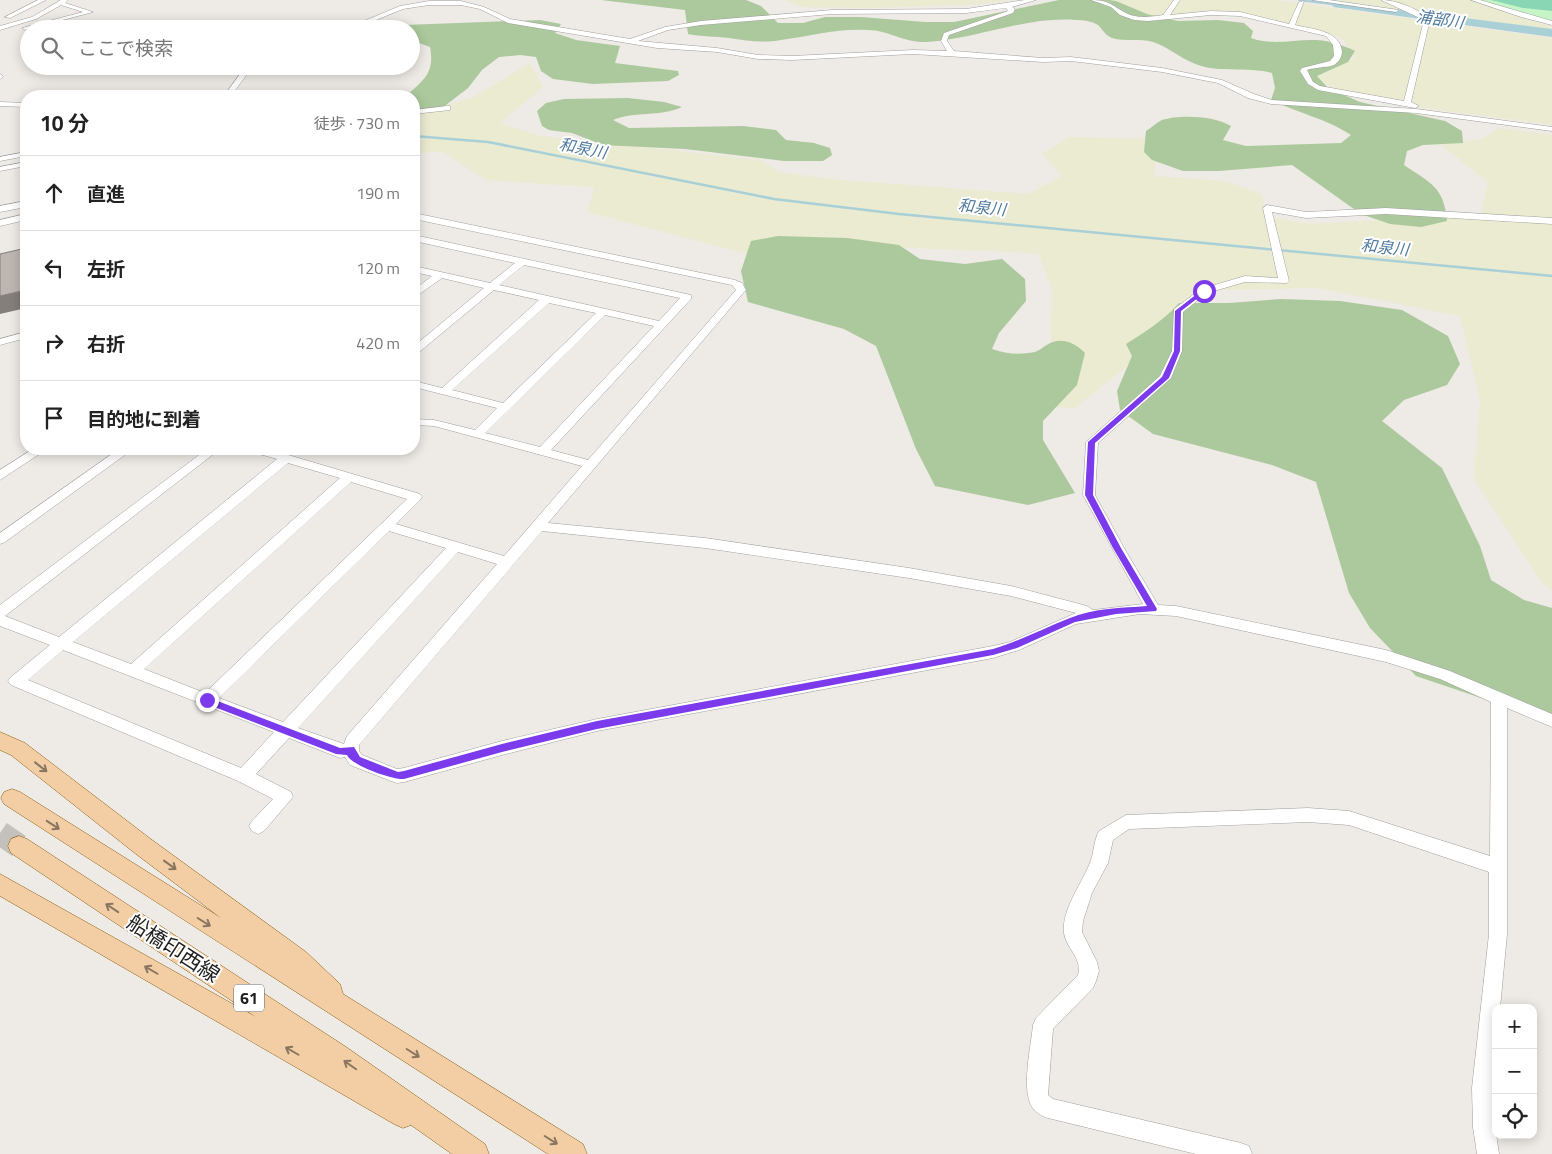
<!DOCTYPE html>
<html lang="ja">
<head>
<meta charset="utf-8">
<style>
  :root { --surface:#fff; --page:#f6f6f6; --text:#222; --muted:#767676; --line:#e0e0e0 }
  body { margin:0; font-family:"Titillium Web","Noto Sans JP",sans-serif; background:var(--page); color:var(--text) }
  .controls { position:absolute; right:15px; bottom:15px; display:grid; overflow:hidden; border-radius:10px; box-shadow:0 2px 12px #0003 }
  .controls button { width:45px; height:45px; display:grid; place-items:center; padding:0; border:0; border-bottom:1px solid var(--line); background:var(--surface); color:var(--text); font:25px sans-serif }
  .stop { position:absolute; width:15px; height:15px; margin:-11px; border:4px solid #7c3aed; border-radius:50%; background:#fff }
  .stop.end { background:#7c3aed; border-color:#fff; box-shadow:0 1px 5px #0008 }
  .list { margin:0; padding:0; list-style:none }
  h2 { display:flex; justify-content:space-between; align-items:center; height:65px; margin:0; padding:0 20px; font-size:21px }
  h2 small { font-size:16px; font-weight:400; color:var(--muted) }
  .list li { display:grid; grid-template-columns:32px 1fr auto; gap:15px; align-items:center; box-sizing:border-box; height:75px; padding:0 20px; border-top:1px solid var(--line) }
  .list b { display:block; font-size:19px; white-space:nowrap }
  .list em { font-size:16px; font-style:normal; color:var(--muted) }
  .icon { flex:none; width:28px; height:28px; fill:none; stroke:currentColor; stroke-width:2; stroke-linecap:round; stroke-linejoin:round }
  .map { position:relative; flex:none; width:1552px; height:1154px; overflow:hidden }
  .search { position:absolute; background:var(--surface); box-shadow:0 2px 12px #0003; left:20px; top:20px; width:400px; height:55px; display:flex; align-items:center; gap:12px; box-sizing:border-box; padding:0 18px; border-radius:28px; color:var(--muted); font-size:19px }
  .panel { position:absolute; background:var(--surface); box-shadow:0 2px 12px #0003; left:20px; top:90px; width:400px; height:365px; border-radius:20px }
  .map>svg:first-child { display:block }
  .farmland { fill:#eaebd1 }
  .forest { fill:#acc99d }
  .park { fill:#c5f4c7 }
  .pitch { fill:#89d6b5 }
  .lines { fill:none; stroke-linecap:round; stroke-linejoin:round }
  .stream-far1 { stroke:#a9cfd7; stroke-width:2 }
  .stream { stroke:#a9cfd7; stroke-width:2.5 }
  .river { fill:#a9cfd7; fill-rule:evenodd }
  .major-tunnel { stroke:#c4c1bd; stroke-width:24; stroke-dasharray:24 12; stroke-linecap:butt }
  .minor-casing { stroke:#9f9f9f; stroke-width:1 }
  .major-casing { stroke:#8a5c0e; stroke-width:1 }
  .minor { fill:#fff; fill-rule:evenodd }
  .major { fill:#f3cea4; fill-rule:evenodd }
  .shaded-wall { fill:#857f7c }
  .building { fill:#beb6b1; stroke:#857f7c }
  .oneway { stroke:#887661 }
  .route { fill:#7c3aed }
  .labels { text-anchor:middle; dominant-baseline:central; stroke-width:4; stroke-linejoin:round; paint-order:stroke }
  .far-water-label { font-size:16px; font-style:italic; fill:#507a9d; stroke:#fff }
  .shield { fill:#fff; stroke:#626262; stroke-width:1 }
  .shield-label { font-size:16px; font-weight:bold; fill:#1e1e1e }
  .near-street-label { font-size:21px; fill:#1e1e1e; stroke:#fff }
</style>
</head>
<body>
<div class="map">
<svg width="1552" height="1154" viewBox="0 0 1552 1154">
  <rect width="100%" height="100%" fill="#eeeae5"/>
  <g class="farmland">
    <path d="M785,0H1011L982,4L875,8L801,7Z"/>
    <path d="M1100,0H1274L1552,38V125L1400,105L1338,91L1315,78L1355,58L1341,37L1242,12L1148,19Z"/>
    <path d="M1321,0H1470L1552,26L1548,30Z"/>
    <path d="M530,63L543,87L500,123L541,136L761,160L779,172L830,179L1028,194L1062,176L1042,154L1069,137L1155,139V176L1225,181L1262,194L1265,216L1309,224L1481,215L1488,182L1440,144L1482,139L1499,128L1552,135V590L1542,583L1474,479L1480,401L1460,316L1317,288L1219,290L1162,339L1073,409L1017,402L1063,376L1051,341L1052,289L1038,253L862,246L762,258L588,212L594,187L486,180L443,152L414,153V114L472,98Z"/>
  </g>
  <g class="forest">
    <path d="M601,0H746L761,6L778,23H803L825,17H861L925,22H954L1059,0H1109L1116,1L1147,14L1178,21L1218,20L1244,23L1253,31L1251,38C1273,46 1294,39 1317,40C1330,41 1343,45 1355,51L1348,62L1317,76L1328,88L1360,102L1445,121L1462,131L1463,143L1423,145L1407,151L1404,165C1430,183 1444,186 1447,221L1421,227L1390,224L1361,214L1292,165L1219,171H1183L1152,160L1144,152L1146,131C1151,128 1156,123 1162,120C1180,114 1216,116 1231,126L1223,140L1246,146L1341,143L1351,135C1327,119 1298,113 1271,100L1275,88L1272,73C1247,66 1217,74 1193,63C1179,57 1168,47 1153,42C1140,38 1125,42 1112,38C1105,35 1103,30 1098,25C1092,21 1083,20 1076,20C1026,16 977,39 927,42C904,43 888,30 868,30C839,28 810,36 781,40C763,43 747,41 729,38C715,36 702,37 688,34L685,10Z"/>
    <path d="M540,20L561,24L555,33L576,40L620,46L615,63L678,71L679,75L668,81L593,84L553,79L541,71L536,57L520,55L499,57L482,70L468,88L442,108L414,109V96H406C424,80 435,73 430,47L411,40V29H388L405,25Z"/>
    <path d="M628,98L664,102L682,107C660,117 635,111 613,120L629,128L743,126L776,130L786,140L814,143L830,148L832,155L823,161H784L685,149L603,145L572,133L549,130L542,126L537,111L546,103L564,99Z"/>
    <path d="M778,236L847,238L899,245L920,259L965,264L1002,259L1025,279L1026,301L999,333L992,349C1006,354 1019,355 1035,352C1041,350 1046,344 1053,342C1065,338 1076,344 1085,353L1077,385L1043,421V440L1075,493L1028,505L935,486L916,449L876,346L844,329L748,302L741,271L751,241Z"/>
    <path d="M1281,299L1340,301L1402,310L1448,336L1460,364L1447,385L1404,400L1382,421L1442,468L1480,546L1491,580L1524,600L1552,608V726L1484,699L1416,676L1370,628L1349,593L1316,482L1272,465L1153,434L1120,410L1117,391L1132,356L1126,344C1145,332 1164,320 1179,303H1229Z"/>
  </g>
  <path class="park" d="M1481,0H1552V21L1511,11Z"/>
  <path class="pitch" d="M1491,0H1552V11L1523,8Z"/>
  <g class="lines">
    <path class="stream-far1" d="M1299,0L1338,5"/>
    <path class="stream" d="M414,136L488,142L774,199L899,214L1552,276"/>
    <path class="river" d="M1338,2L1552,29V37L1334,7L1332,5L1334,3Z"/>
    <path class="major-tunnel" d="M0,833L19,846"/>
    <defs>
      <g id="minor">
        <path d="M38,0H46L10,18L5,17Z"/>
        <path d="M61,0H68L65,3L93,12L25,30L22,28L83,12L61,5L36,19L0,30V26L32,17Z"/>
        <path d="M1025,0H1036L1012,7L1015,9L1013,13L949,35L947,41L954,51L1043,58L1071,57L1162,68L1222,80L1254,94L1272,100L1416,109L1552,127V131L1416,113L1271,104L1248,98L1218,83L1162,72L1071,61L1043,62L913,54L792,60L758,59L717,52L657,48L508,23L480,9L461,5H429L403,9L354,29H345L400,6L429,1H461L484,7L510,19L630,39L665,27L701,21L832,10L966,9ZM1006,8L1008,11L944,33L941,41L947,51L913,50L792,56L758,55L717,48L638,41L668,30L701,25L832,14L966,13Z"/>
        <path d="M1091,0C1108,0 1110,4 1124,12C1135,19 1151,17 1163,15L1174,0H1180L1170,15L1211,11L1240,12L1289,24L1299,2L1304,1L1295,25C1310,29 1341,30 1342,52C1342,57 1338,63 1334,65C1325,68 1315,67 1307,70L1313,82L1320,86L1404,101L1424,20L1381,0C1397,0 1418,9 1430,19L1411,102L1419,106L1415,108L1318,90L1308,84L1300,71L1302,68L1330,61L1334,56L1333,45L1326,36L1240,16L1211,15L1148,21L1134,20L1120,15L1111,7Z"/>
        <path d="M1312,0H1329L1399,10L1396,12Z"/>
        <path d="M1471,0H1480L1552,21V25L1521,17Z"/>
        <path d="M246,66H253L231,96H224Z"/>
        <path d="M0,74L3,76L2,78L0,79Z"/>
        <path d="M0,102L26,103V107L0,106Z"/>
        <path d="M447,106H450V110L414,114V110Z"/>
        <path d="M26,152V156L0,161V157Z"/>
        <path d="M26,162V166L0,171V167Z"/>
        <path d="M26,201V207L0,212V206Z"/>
        <path d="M1267,205L1306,212L1386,208L1552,218V224L1386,214L1306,218L1272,212L1289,281L1287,283L1245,282L1207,293L1183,312L1182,351L1171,378L1098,443L1095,495L1124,548L1158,605L1176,606L1386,650L1450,671L1552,714V727L1507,708V934L1500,1008H1496V1053L1492,1088L1495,1127L1499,1154H1477L1473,1127L1472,1088L1489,934V872L1349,825L1308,822L1129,829L1113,840L1108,863L1092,893L1083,921L1082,932L1097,962L1099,971L1096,981L1093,988L1053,1029L1048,1095L1053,1099L1241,1143L1249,1146L1252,1154H1196L1048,1118C1042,1116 1036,1113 1032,1107C1021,1089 1031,1046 1033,1025L1036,1018L1078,975C1083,959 1066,948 1064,933C1061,909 1084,881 1091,860C1094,851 1094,840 1099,831L1126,815L1308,808L1349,811L1490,856L1491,702L1440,679L1386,662L1176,616L1140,614L1076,624L1019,650L993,658L597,731L502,755L404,782L397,783L391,781L350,765L345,757L340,758L289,738L256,774L291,792L293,797L264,831L258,834L252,831L249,826L252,821L273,799L238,781L11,685L8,681L11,677L50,645L0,626V605L207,449H220L5,616L59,637L277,459L252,452L250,449H268L420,494L422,497L420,500L396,524L504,556L582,466L434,426L414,425V419L434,420L475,430L497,408L414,387V381L442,388L539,300L494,290L418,353L414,354V346L484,288L442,278L414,298V290L432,276L414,272V266L490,283L515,263L414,241V235L691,295V299L551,450L588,460L736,290L732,285L414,219V213L735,280L742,283L746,290L744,292L548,523L705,538L909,568L1011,586L1087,606L1093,610L1143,604L1083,495L1086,442L1160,376L1172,351L1174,309L1201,289L1245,276L1278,278L1263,208ZM524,265L680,298L659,321L499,285ZM549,303L596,313L503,403L452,390ZM605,315L654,326L540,447L485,433ZM288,463L340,478L131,664L73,642ZM351,482L407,499L205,693L144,669ZM389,531L446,548L283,722L219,698ZM542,531L705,548L909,578L1011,596L1076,613L1010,642L993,646L597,719L502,741L404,768L397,769L362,755L359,751V745ZM458,552L497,564L347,736L344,744L298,728ZM63,650L274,732L241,768L28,680Z"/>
        <path d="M26,214V220L0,226V220Z"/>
        <path d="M26,332V338L0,345V339Z"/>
        <path d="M33,449H47L0,480V470Z"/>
        <path d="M119,449H133L5,542L0,544V533Z"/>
      </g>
      <g id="major">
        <path d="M0,732L25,743L152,840L306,952L340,984L343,994L583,1144L587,1154H548L4,804L1,798L4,792L12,789L20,792L221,918L136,854L11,755L0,750Z"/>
        <path d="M19,836L27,839L346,1047L485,1144L489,1154H452L411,1125L403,1128L394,1124L0,896V874L256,1017L11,853L8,846L11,839Z"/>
      </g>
    </defs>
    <use href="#minor" class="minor-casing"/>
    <use href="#major" class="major-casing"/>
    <use href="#minor" class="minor"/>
    <use href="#major" class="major"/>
  </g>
  <path class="shaded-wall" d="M26,290V308L0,314V296Z"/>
  <path class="building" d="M26,248V290L0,296V254Z"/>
  <defs><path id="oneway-shaft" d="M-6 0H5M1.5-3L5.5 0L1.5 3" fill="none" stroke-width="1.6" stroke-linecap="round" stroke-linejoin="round" transform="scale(1.25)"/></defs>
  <g class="oneway">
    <use href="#oneway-shaft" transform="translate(41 767) rotate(38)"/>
    <use href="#oneway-shaft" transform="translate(53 825) rotate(33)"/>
    <use href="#oneway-shaft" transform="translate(170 865) rotate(36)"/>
    <use href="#oneway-shaft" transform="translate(112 908) rotate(-146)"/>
    <use href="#oneway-shaft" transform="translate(204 922) rotate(32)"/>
    <use href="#oneway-shaft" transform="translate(151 970) rotate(-150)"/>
    <use href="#oneway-shaft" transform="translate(292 1051) rotate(-150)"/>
    <use href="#oneway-shaft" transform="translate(413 1053) rotate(32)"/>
    <use href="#oneway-shaft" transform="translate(350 1065) rotate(-145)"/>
    <use href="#oneway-shaft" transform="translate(551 1140) rotate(32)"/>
  </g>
  <path class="route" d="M1202,290L1207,291L1181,311L1180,351L1169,378L1095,443L1093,495L1121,548L1157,609L1156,611L1116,614L1075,622L1017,648L993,655L597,729L502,752L404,779C392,780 351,765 347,755L336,754L204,703L203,700L207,697L340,748L354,747L360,757L398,772L404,771L502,744L597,721L993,649C1020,641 1044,628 1070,618C1094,608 1122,608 1147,606L1113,548L1085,495L1088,442L1162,377L1174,351L1175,311Z"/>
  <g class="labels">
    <g class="far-water-label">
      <text transform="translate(1440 19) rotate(8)">浦部川</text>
      <text transform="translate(583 148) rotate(11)">和泉川</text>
      <text transform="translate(982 207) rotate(6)">和泉川</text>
      <text transform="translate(1385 247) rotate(6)">和泉川</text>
    </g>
    <rect class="shield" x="234" y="984.5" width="30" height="27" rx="4"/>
    <g class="shield-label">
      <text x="249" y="998">61</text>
    </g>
    <g class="near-street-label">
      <text transform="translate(174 948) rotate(33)">船橋印西線</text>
    </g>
  </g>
</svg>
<div class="controls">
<button>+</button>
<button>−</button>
<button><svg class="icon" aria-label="locate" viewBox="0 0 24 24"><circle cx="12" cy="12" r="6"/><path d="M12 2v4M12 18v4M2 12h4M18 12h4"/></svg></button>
</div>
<div class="stop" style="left:1204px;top:291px"></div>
<div class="stop end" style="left:207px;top:700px"></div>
<div class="search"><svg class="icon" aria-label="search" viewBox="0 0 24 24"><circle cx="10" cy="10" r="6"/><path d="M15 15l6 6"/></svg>ここで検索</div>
<section class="panel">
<h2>10 分<small>徒歩 · 730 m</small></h2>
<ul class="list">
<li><svg class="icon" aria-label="ahead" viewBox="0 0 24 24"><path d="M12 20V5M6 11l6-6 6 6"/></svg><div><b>直進</b></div><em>190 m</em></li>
<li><svg class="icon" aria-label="left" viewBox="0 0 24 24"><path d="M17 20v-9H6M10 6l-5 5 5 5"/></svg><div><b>左折</b></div><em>120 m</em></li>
<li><svg class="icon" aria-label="right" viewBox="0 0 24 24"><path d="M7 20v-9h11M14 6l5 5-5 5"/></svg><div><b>右折</b></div><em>420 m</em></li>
<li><svg class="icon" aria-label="arrive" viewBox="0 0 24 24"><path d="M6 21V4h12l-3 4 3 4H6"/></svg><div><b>目的地に到着</b></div></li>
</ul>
</section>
</div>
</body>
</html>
